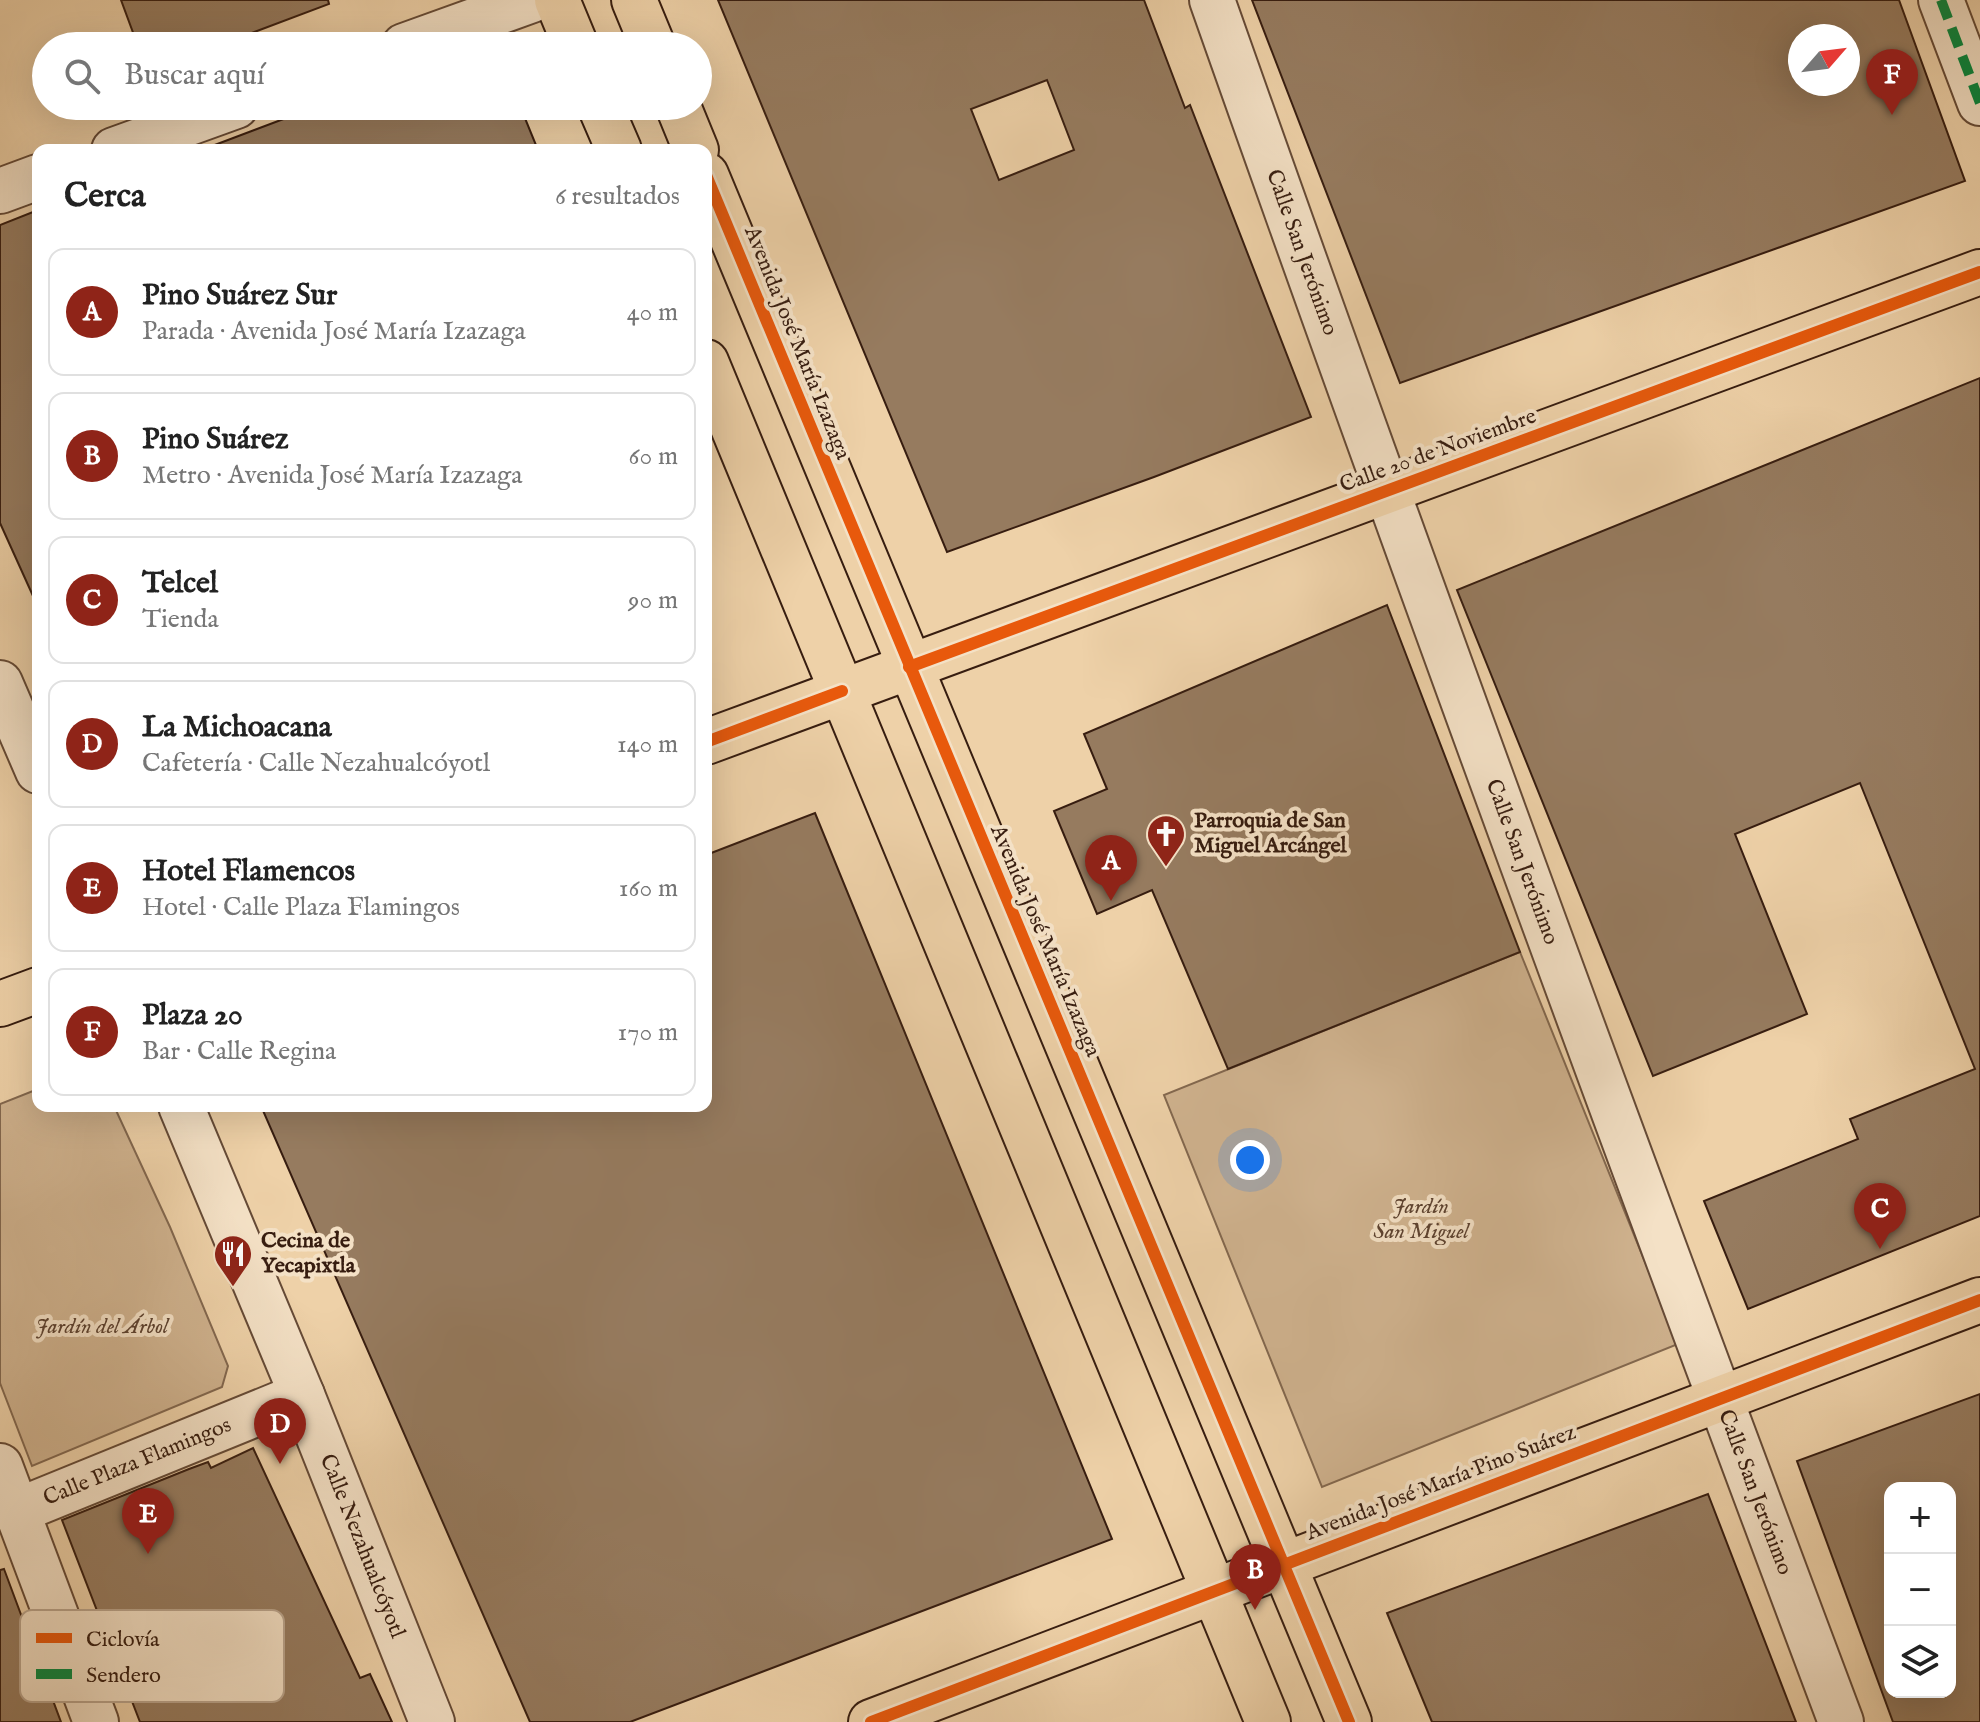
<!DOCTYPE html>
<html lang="es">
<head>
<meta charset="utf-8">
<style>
  :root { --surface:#fff; --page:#f2f2f2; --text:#222; --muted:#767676; --line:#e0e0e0; --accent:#8f2418 }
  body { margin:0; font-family:"IM FELL English",serif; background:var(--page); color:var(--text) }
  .controls { position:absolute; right:24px; bottom:24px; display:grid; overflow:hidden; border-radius:16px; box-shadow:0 8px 32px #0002 }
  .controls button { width:72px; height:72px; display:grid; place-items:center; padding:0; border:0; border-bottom:2px solid var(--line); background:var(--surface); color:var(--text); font:40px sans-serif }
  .compass { position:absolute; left:1788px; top:24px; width:72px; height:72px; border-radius:50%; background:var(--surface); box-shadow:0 8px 32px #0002; rotate:62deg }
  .you { position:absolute; left:1250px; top:1160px; width:28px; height:28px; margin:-20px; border:6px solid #fff; border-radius:50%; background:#1a73e8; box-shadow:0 0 0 12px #1a73e833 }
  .badge { display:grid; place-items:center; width:52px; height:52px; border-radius:50%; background:var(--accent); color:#fff; font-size:26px; font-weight:700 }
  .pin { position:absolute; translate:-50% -66px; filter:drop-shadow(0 2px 4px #0008) }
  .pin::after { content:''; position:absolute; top:42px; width:28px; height:24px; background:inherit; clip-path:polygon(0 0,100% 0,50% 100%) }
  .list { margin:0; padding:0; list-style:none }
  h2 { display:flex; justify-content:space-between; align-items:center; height:104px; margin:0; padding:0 32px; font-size:34px }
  h2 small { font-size:26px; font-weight:400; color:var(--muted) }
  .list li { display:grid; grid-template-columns:52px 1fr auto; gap:24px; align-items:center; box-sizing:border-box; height:128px; margin:0 16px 16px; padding:0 16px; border:2px solid var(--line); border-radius:16px }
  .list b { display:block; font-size:30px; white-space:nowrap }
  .list p { margin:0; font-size:26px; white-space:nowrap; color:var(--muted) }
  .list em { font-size:26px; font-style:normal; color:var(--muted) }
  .icon { flex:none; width:44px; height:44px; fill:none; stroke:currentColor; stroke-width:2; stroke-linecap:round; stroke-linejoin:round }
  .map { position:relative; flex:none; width:1980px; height:1722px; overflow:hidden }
  .search { position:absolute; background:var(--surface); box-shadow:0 8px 32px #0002; left:32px; top:32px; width:680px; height:88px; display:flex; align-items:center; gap:20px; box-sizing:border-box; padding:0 28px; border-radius:44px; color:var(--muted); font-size:30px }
  .panel { position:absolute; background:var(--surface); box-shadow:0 8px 32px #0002; left:32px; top:144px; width:680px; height:968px; border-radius:16px }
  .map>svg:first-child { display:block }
  .green { fill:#cfb28e; stroke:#83684f; stroke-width:2 }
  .building { fill:#967b5f; stroke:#371d10; stroke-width:2; fill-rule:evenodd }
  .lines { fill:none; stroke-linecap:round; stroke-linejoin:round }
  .minor-casing { stroke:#654a36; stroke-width:48 }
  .major-casing { stroke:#371d10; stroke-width:48 }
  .minor { stroke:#f4e1c6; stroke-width:44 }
  .major { stroke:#eed1a8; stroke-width:44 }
  .quiet { stroke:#00873e; stroke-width:10; stroke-dasharray:20 10; stroke-linecap:butt }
  .cycleway-casing { stroke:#f4e1c6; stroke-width:17 }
  .cycleway { stroke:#e8590c; stroke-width:12 }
  .labels { text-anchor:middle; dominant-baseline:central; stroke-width:8; stroke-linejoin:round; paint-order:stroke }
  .street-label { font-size:22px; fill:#371d10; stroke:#f4e1c6 }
  .poi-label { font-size:22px; font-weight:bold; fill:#371d10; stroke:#f4e1c6; text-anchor:start }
  .park-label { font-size:22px; font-style:italic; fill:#5d4230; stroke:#f4e1c6 }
  .key { fill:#f4e1c6; stroke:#bba68f; stroke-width:2 }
  .key-label { font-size:22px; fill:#371d10 }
</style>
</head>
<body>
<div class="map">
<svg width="1980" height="1722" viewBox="0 0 1980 1722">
  <rect width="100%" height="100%" fill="#eed1a8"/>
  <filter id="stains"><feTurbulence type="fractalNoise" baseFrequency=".0025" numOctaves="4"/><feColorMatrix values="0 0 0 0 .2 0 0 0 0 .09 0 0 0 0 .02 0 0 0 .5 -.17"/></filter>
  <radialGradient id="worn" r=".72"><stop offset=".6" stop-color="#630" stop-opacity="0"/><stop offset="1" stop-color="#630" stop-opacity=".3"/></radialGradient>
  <g class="green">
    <path d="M1520,952L1678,1344L1322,1487L1164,1095Z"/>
    <path d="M38,1089V1106H114L170,1227L228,1366L222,1387L32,1466L0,1383V1104Z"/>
  </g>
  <g class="building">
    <path d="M121,0H328L329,4L217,46H138Z"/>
    <path d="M718,0H1144L1185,108L1190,105L1311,417L1154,477L947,552ZM1047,80L1074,150L999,180L971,109Z"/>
    <path d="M1252,0H1899L1965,181L1400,383ZM1800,36H1848V84H1800Z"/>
    <path d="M318,106H520L538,150H212V146Z"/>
    <path d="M38,210V607L0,523V225Z"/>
    <path d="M1980,378V1216L1748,1309L1704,1201L1858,1139L1850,1119L1975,1069L1860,783L1735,834L1807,1014L1653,1076L1457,590Z"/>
    <path d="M1387,605L1520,952L1228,1069L1152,890L1097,914L1054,811L1107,789L1084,734Z"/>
    <path d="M815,813L1112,1539L630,1722H530L261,1106H706V855Z"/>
    <path d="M1980,1394V1722H1893L1797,1461ZM1890,1488H1950V1692H1890Z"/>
    <path d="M253,1448L360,1678L370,1674L392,1722H140L62,1520L189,1469L208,1462L211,1468Z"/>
    <path d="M1708,1494L1796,1722H1432L1387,1613Z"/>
    <path d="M4,1569L61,1722H0V1570Z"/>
  </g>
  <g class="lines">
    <defs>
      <g id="minor">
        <path id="s1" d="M1212,0C1415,576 1626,1150 1841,1722"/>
        <path d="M1941,0L1980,103"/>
        <path d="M404,46L532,0"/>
        <path d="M114,150L236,106"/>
        <path d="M0,191L38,177"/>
        <path d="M0,683L38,771"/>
        <path id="s2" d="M181,1106L302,1395L432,1722"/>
        <path d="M0,1466L96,1722"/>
        <path id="s3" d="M17,1511L302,1395"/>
      </g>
      <g id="major">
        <path d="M557,0L576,46"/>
        <path d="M634,0L653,46"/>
        <path d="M600,106L619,150"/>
        <path d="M678,106L696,150"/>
        <path d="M706,175L1349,1722"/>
        <path d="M706,362L1268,1722"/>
        <path d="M706,742L1980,272"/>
        <path d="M0,1004L38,990"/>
        <path d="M871,1722L1980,1300"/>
      </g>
    </defs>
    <use href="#minor" class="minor-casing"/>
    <use href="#major" class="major-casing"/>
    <use href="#minor" class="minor"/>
    <use href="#major" class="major"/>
    <path class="quiet" d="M1941,0L1980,103"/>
    <defs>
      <g id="cycleway">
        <path d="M706,175L1349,1722"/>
        <path d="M909,667L1980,272"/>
        <path d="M706,742L842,691"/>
        <path d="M871,1722L1980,1300"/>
      </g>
    </defs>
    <use href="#cycleway" class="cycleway-casing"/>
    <use href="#cycleway" class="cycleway"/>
  </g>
  <defs>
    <symbol id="church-pin" viewBox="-11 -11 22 30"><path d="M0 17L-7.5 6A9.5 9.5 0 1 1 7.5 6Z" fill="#8f2418" stroke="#f4e1c6"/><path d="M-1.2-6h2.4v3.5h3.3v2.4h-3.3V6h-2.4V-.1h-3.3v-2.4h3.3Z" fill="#fff"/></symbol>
    <symbol id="restaurant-pin" viewBox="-11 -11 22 30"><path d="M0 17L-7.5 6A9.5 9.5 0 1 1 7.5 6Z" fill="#8f2418" stroke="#f4e1c6"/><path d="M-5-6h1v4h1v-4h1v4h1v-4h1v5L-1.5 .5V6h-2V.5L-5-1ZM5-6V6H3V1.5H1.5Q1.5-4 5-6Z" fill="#fff"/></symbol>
  </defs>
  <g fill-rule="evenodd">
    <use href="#church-pin" x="1144" y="812" width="44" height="60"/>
    <use href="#restaurant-pin" x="211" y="1232" width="44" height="60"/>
  </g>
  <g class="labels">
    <g class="street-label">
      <text stroke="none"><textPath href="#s1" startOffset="268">Calle San Jerónimo</textPath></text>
      <text transform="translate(797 343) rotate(68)">Avenida José María Izazaga</text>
      <text transform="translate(1438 451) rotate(-20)">Calle 20 de Noviembre</text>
      <text stroke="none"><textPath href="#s1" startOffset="916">Calle San Jerónimo</textPath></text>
      <text transform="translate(1045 941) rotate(67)">Avenida José María Izazaga</text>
      <text stroke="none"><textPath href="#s3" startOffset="130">Calle Plaza Flamingos</textPath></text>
      <text transform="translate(1441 1483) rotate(-21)">Avenida José María Pino Suárez</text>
      <text stroke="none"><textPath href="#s1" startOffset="1588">Calle San Jerónimo</textPath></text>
      <text stroke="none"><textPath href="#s2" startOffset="476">Calle Nezahualcóyotl</textPath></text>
    </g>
    <g class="poi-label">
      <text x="1194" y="821">Parroquia de San<tspan x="1194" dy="25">Miguel Arcángel</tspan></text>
      <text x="261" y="1241">Cecina de<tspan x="261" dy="25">Yecapixtla</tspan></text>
    </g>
    <g class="park-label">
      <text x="1421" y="1207">Jardín<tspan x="1421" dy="25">San Miguel</tspan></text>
      <text x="102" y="1327">Jardín del Árbol</text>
    </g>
  </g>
  <rect x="20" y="1610" width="264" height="92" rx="12" class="key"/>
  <rect x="36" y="1633" width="36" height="10" fill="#e8590c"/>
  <rect x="36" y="1669" width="36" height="10" fill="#00873e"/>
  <g class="key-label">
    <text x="86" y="1646">Ciclovía</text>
    <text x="86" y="1682">Sendero</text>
  </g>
  <rect width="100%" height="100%" filter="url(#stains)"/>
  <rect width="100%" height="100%" fill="url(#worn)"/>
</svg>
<div class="controls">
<button>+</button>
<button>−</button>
<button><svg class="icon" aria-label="layers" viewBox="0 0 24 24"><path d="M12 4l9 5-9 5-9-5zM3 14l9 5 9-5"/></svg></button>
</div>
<svg class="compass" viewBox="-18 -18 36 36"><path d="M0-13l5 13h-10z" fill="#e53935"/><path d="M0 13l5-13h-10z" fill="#767676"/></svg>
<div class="you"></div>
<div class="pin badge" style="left:1111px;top:901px">A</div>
<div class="pin badge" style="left:1255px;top:1610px">B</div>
<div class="pin badge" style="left:1880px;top:1249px">C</div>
<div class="pin badge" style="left:280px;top:1464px">D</div>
<div class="pin badge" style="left:148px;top:1554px">E</div>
<div class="pin badge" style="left:1892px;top:115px">F</div>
<div class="search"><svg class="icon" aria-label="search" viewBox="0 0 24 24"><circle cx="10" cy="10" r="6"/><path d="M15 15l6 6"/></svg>Buscar aquí</div>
<section class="panel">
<h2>Cerca<small>6 resultados</small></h2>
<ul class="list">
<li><span class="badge">A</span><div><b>Pino Suárez Sur</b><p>Parada · Avenida José María Izazaga</p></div><em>40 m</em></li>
<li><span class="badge">B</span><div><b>Pino Suárez</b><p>Metro · Avenida José María Izazaga</p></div><em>60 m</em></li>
<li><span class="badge">C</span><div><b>Telcel</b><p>Tienda</p></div><em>90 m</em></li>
<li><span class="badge">D</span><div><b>La Michoacana</b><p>Cafetería · Calle Nezahualcóyotl</p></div><em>140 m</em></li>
<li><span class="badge">E</span><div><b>Hotel Flamencos</b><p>Hotel · Calle Plaza Flamingos</p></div><em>160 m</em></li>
<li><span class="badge">F</span><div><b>Plaza 20</b><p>Bar · Calle Regina</p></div><em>170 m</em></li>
</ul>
</section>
</div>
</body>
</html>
